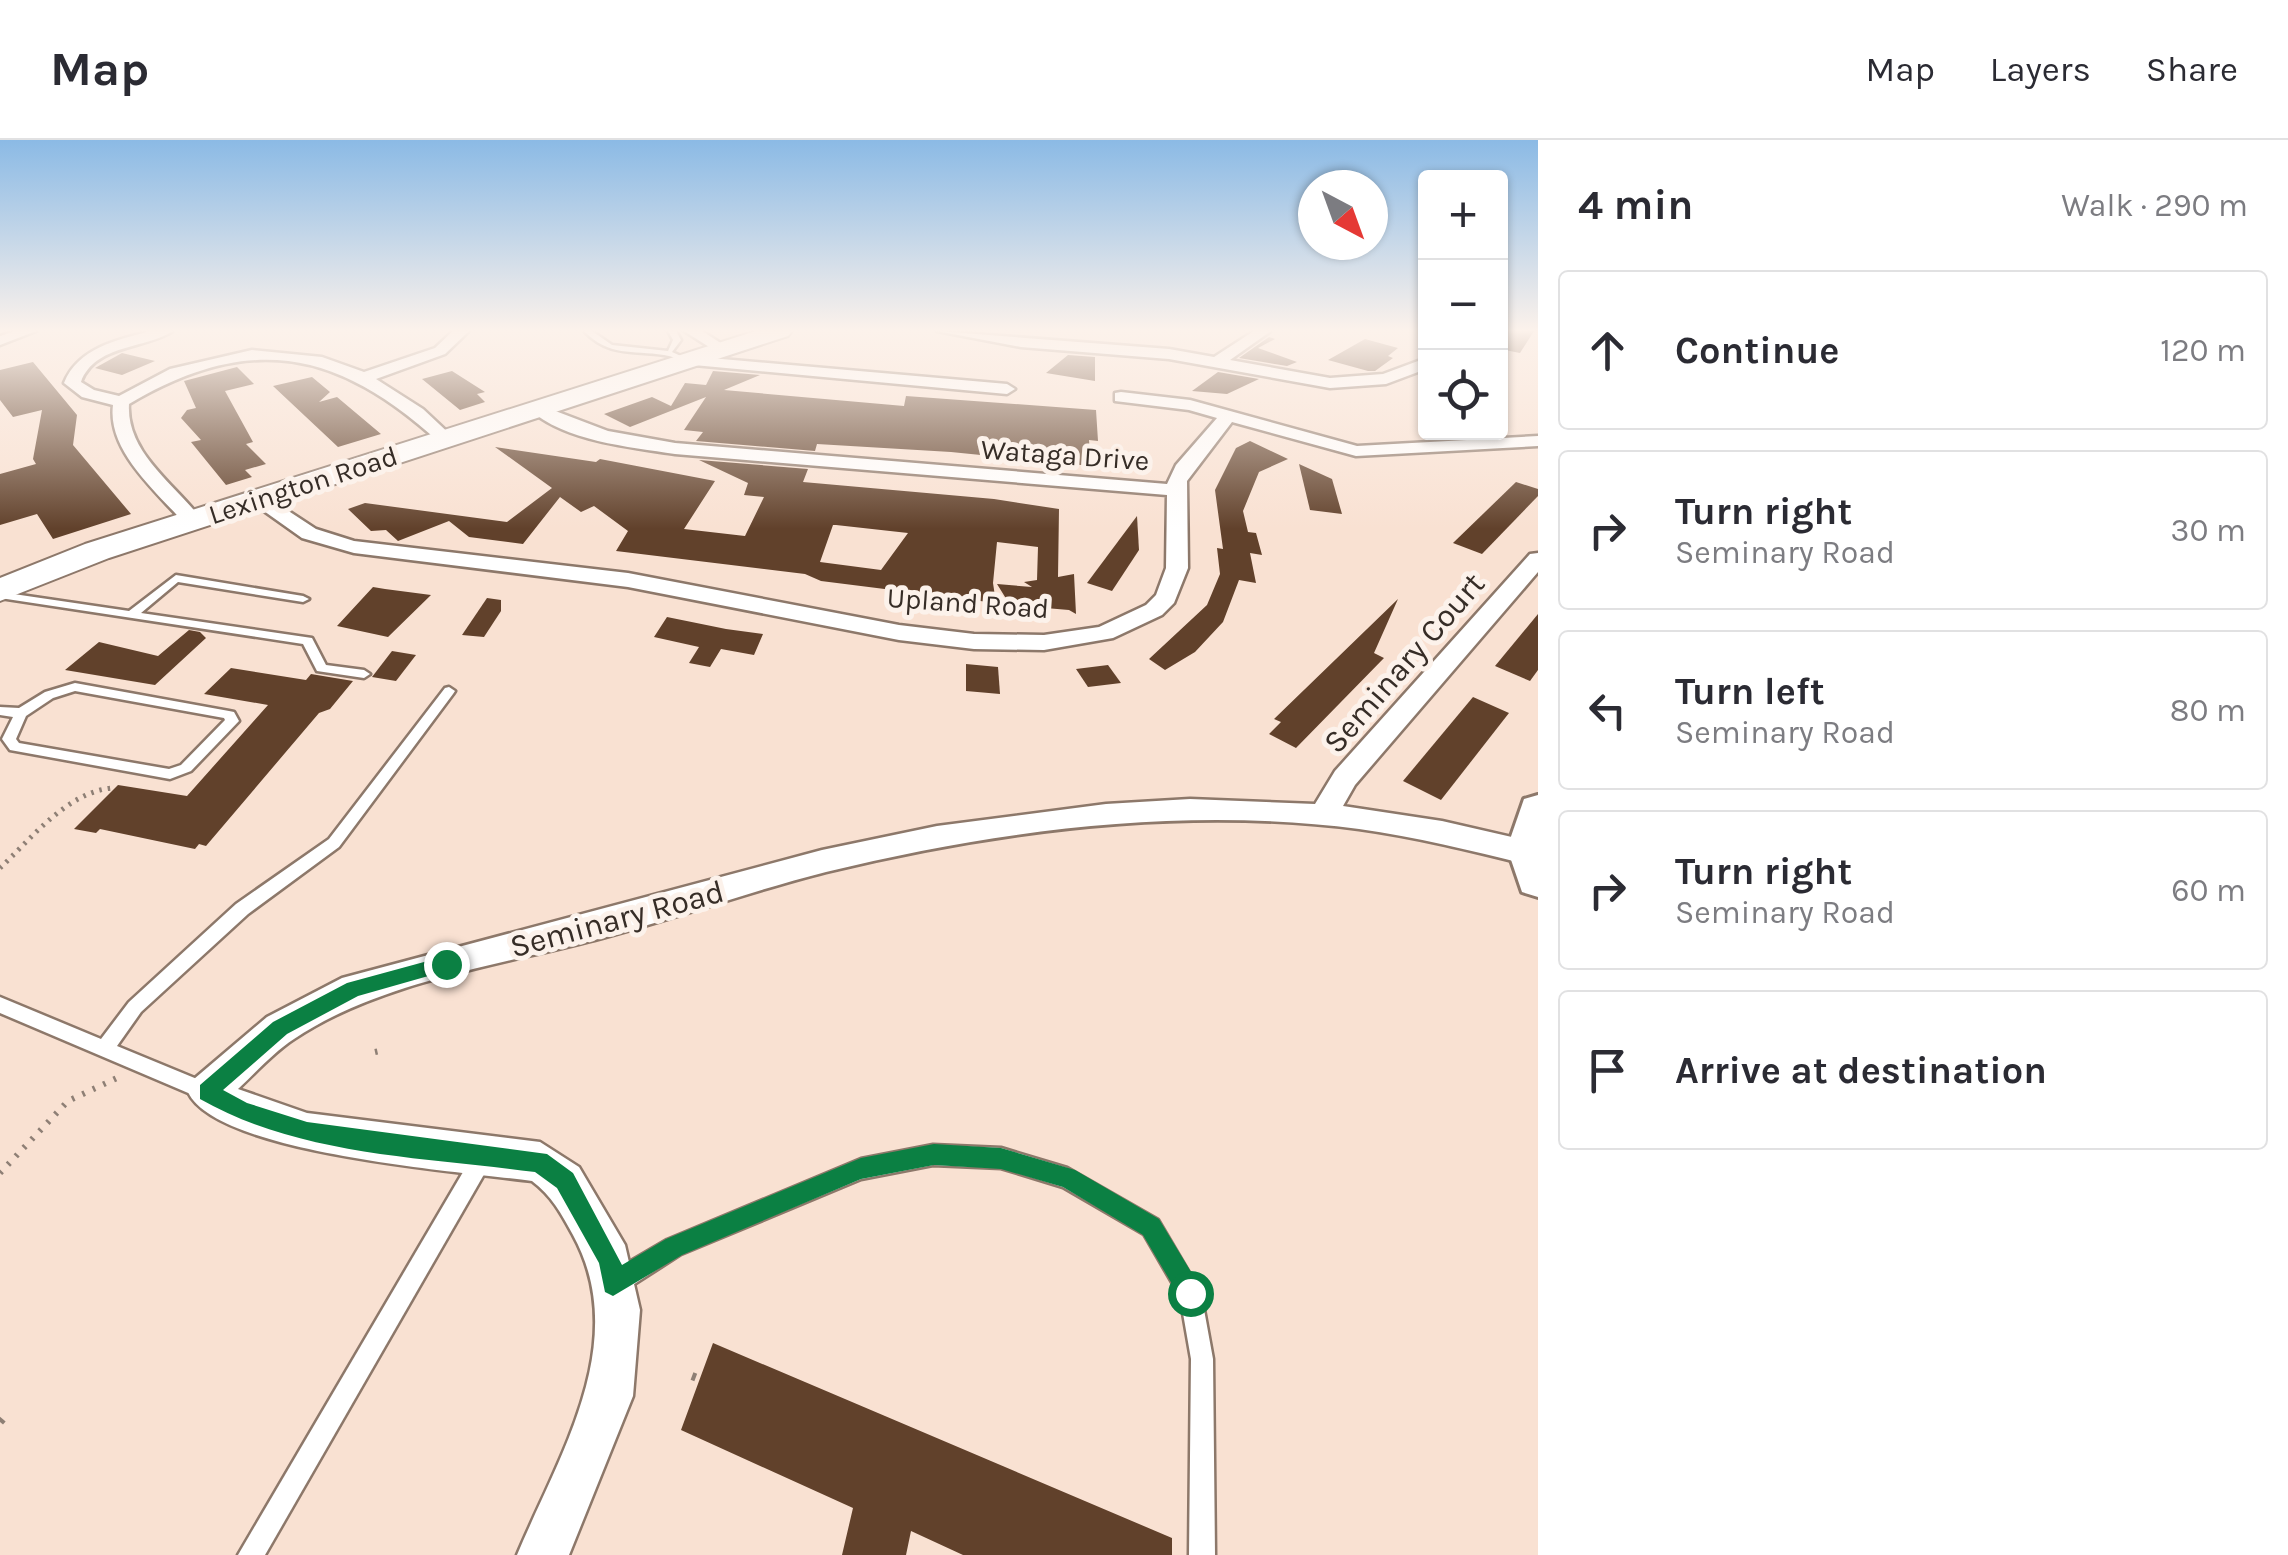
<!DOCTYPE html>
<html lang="en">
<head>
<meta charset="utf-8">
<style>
  :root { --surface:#fff; --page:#f7f7f7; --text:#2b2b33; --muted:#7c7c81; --line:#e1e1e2 }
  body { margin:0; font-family:Karla,sans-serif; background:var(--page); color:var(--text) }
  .controls { position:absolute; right:30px; top:30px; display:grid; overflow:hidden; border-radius:10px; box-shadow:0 2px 8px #0004 }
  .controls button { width:90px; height:90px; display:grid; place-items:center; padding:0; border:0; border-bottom:2px solid var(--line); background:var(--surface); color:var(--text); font:50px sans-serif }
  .compass { position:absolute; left:1298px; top:30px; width:90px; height:90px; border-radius:50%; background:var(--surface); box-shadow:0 2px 8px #0004; rotate:139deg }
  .stop { position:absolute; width:30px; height:30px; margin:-22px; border:8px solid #0b8043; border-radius:50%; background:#fff }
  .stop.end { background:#0b8043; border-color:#fff; box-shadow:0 2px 10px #0008 }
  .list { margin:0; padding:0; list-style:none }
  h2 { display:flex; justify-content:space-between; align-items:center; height:130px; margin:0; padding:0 40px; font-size:42px }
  h2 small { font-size:32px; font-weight:400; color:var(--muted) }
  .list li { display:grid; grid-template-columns:65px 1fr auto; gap:30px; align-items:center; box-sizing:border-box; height:160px; margin:0 20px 20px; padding:0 20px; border:2px solid var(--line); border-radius:10px }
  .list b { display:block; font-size:38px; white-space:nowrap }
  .list p { margin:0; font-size:32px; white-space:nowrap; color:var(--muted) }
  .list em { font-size:32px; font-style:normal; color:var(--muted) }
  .icon { flex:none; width:55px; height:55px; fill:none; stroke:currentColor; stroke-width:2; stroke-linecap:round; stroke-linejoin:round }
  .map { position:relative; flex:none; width:1538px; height:1415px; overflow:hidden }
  header { display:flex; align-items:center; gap:60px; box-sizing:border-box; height:140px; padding:0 50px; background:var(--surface); border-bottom:2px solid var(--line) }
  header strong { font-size:48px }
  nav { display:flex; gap:55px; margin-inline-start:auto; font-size:35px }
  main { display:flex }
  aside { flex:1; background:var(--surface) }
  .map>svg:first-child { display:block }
  .building { fill:#61412b; fill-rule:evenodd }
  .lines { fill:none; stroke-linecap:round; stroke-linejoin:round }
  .lane-casing { stroke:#8d786a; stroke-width:5 }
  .street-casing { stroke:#8d786a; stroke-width:5 }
  .secondary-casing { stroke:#8d786a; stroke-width:6 }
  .primary-casing { stroke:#8d786a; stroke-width:4 }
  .path-far2 { stroke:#8e7f75; stroke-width:5; stroke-dasharray:2.5 6; stroke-linecap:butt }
  .path-far1 { stroke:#8e7f75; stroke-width:6; stroke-dasharray:2.5 9; stroke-linecap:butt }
  .path { stroke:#8e7f75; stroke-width:8; stroke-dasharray:4 11; stroke-linecap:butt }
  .lane { fill:#fff; fill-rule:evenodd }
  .street { fill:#fff; fill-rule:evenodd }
  .secondary { fill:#fff; fill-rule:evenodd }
  .primary { fill:#fff; fill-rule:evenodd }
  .route { fill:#0b8043 }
  .labels { text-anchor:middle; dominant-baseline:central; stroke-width:10; stroke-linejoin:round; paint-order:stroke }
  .far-street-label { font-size:28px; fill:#362d27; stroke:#fcf2eb }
  .street-label { font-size:32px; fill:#362d27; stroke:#fcf2eb }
</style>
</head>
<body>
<header>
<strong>Map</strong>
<nav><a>Map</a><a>Layers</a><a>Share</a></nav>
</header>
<main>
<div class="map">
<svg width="1538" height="1415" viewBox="0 0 1538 1415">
  <rect width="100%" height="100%" fill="#f9e1d2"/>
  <g class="building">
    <path d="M1500,191H1534L1520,213L1500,209Z"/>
    <path d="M1269,197L1275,199L1258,208L1297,222L1287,226L1239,218Z"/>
    <path d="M1365,199L1398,208L1388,216L1393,218L1375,231H1368L1328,220Z"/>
    <path d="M122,213L155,221L122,235L95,228Z"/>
    <path d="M1068,215L1095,217V241L1046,233Z"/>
    <path d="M33,222L77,275L73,305L131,374L53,399L37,374L0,385V334L36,324L33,319L42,270L13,277L0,260V230Z"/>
    <path d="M237,227L254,244L225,251L253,302L246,304L266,324L245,330L252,337L226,345L191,302L201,300L181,278L187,270L196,268L184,241Z"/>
    <path d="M452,231L485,252L477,254L485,262L460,270L422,239Z"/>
    <path d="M713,231L760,235L724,250L904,266L906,256L1096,270L1098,301L1089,300L1091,326L951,312L817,304L815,311L696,301L703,292L684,290L706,257L630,287L604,274L652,257L671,266L685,243L706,245Z"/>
    <path d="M1218,232L1259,239L1227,254L1192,251Z"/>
    <path d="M312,237L330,252L319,262L337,257L381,294L338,307L273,246Z"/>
    <path d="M1250,301L1288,319L1259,332L1243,371L1248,392L1256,393L1262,415L1250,413L1256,443L1239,440L1223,482L1195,512L1165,530L1149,519L1207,465L1220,434L1217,408L1223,409L1215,350L1236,308Z"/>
    <path d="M495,307L596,322L600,319L715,341L684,389L745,396L764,357L744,355L748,343L699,320L808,329L803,342L994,359L1059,369L1058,437L1074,434L1076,474L1069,470L1010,465L997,444L1032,447L1024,442L1037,440L1038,407L997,402L993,443L996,463L821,441L805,434L616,411L628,391L594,366L581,372L560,357L523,404L469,397L449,381L398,401L386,390L371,391L348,369L365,363L507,382L552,348ZM833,385H836L908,393L881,430L820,422Z"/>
    <path d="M1299,324L1332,339L1342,374L1310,370Z"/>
    <path d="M1516,342L1538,349V356L1482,414L1453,403Z"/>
    <path d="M1137,376L1139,410L1112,451L1087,443Z"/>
    <path d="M373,447L385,449L431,455L388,497L337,486Z"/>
    <path d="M487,458L501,460V471L484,497L462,495Z"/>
    <path d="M1398,459L1374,513L1384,518L1296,608L1269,594L1281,582L1274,579Z"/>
    <path d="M1538,474V530L1530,541L1495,526Z"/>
    <path d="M667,477L726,489L763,494L754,515L721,509L710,527L689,523L699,507L654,497Z"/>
    <path d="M189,490L200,492L206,498L155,545L65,530L99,502L158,516Z"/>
    <path d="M392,511L416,515L396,541L372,537Z"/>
    <path d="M966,524L998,527L1000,554L966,551Z"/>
    <path d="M1108,525L1121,543L1088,547L1076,529Z"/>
    <path d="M231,528L306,540L311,534L353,541L330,569L319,573L206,706L199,704L195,709L100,689L96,693L74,689L118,645L187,656L268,565L204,554Z"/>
    <path d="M1473,557L1509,573L1441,660L1403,641Z"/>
    <path d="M713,1203L1172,1398V1415H963L911,1391L906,1415H842L853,1368L681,1290Z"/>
  </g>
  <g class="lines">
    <defs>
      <g id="lane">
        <path d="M584,191H592L612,205L668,211L673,200L668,191H676L681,200L672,212L692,221L688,223C680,220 672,216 664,215C632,210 609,217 584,191Z"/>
        <path d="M176,435L303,456L309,459L303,462L178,442L141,473L312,498L326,525L364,530L370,534L364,538L317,531L303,504L0,458V452L129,471Z"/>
        <path d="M75,543L229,571L234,572L239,581L191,631L170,639L10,610L2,599L13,577L0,575V567L19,568L45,552ZM75,551L224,578L225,580L181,625L169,629L19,603L16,599L26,576L53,558Z"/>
        <path d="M449,547L455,551L453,554L339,707L248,774L141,872L117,906L214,946L216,952L214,958L207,961L200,958L0,873V857L101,899L129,862L236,764L329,699L445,548Z"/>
        <path d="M933,1005L1001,1008L1067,1028L1158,1080L1201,1153L1213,1219L1215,1415H1189L1191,1219L1180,1156L1144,1094L1063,1047L1001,1028L933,1025L861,1039L681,1114L625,1150L617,1153L609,1150L606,1142L609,1134L667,1100L861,1019Z"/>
        <path d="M483,1007L490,1010L493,1017L490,1024L265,1415H238L476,1010Z"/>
      </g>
      <g id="street">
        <path d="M15,191H36L0,205V196Z"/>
        <path d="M150,191H173C146,209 95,204 81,242L94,250L119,256L170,229L252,210L322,217L364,232L435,208L453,191H469L445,214L376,239L423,269L455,299L446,304L440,303C338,210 251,192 129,264C126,313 175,344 202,380L199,384H185C157,352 107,311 113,265L82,257L64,243C78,208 117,200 150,191Z"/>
        <path d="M684,191H702L730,209L717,212Z"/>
        <path d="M937,191L1169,209L1214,217L1254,191H1271L1230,220L1330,238L1383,234L1426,218V229L1386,244L1330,248L1169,219L1021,207Z"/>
        <path d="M688,216L1007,244L1015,249L1007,254L683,224V218Z"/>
        <path d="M1121,252L1190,260L1357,306L1538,296V306L1356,316L1232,282L1187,341L1188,428L1174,463L1162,475L1113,498L1044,510L974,509L899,500L628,447L354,413L302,398L247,359L257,353L264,355L316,389L354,401L628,433L899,485L974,494L1044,495L1099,487L1146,465L1156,455L1166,428L1167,355L675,314C629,307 564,301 529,269L537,264L608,291L675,303L1167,344L1176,325L1217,278L1189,270L1115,261V253Z"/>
        <path d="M1538,413V432L1355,645L1343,666L1442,681L1529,701L1538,704V722L1529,725C1473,711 1417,697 1359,689C1182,666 999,690 826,732C751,751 677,778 602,798C502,825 380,841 294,899C274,912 256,932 238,949L307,973L540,1002L579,1027L625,1105L640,1170L633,1256L569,1415H517C559,1315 632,1202 573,1095C561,1073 552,1056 532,1041C465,1032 216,1014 188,952L194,939L267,877L342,838L822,710L937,686L1106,664L1190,659L1315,664L1335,631L1530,414Z"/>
      </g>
      <path id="secondary" d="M1538,655V757L1522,752L1507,708L1524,659Z"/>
      <path id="primary" d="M756,191H792L788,196L109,418L0,461V438L85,404Z"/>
    </defs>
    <use href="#lane" class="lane-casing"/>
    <use href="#street" class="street-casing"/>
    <use href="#secondary" class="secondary-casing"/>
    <use href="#primary" class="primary-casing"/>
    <path class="path-far2" d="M0,728C31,699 67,652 112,648"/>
    <g class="path-far1">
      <path d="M375,912L384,910"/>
      <path d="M0,1033L68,961L119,937"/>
    </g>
    <g class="path">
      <path d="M692,1236L700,1239"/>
      <path d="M0,1282L6,1275"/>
    </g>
    <use href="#lane" class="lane"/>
    <use href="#street" class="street"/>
    <use href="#secondary" class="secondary"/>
    <use href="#primary" class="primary"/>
  </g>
  <linearGradient id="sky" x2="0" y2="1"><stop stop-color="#8bbae5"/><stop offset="0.49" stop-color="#fcf2eb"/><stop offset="1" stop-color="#fcf2eb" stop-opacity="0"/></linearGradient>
  <rect width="1538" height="389" fill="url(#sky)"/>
  <path class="route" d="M446,816L453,819V829L358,856L287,894L223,950L247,963L307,982L547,1014L573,1033L622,1125L666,1099L861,1018L934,1004L1001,1008L1075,1030L1159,1079L1199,1145L1202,1153L1199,1161L1190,1165L1182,1161L1143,1095L1063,1047L1001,1029L934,1025L861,1039L682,1115L613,1156L605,1152L599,1123L557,1048L535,1032C423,1017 300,1016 200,959V945L273,882L347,843Z"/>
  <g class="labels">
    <g class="far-street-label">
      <text transform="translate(1065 315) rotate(4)">Wataga Drive</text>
      <text transform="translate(303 345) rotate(-18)">Lexington Road</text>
      <text transform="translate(968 463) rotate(4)">Upland Road</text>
    </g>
    <g class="street-label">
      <text transform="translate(1404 523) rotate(-49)">Seminary Court</text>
      <text transform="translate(617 779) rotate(-15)">Seminary Road</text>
    </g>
  </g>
</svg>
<div class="controls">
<button>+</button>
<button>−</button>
<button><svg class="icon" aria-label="locate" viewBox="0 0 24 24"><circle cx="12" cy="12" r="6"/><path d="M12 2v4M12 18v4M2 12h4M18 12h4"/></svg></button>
</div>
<svg class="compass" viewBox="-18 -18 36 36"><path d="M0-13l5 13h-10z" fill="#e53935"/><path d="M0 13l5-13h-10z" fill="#7c7c81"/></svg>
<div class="stop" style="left:1190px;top:1153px"></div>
<div class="stop end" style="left:446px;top:824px"></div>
</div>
<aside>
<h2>4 min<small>Walk · 290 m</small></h2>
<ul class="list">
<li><svg class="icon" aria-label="ahead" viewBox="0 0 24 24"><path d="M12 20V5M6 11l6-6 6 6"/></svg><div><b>Continue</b></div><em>120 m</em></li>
<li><svg class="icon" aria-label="right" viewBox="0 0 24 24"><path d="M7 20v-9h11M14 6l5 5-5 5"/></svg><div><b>Turn right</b><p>Seminary Road</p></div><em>30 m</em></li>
<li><svg class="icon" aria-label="left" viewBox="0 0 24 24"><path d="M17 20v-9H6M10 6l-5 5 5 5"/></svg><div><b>Turn left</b><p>Seminary Road</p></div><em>80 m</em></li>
<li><svg class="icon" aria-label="right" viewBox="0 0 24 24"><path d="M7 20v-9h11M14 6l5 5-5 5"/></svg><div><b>Turn right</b><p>Seminary Road</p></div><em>60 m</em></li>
<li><svg class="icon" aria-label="arrive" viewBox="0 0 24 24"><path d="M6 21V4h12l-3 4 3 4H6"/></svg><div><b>Arrive at destination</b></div></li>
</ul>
</aside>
</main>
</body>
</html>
